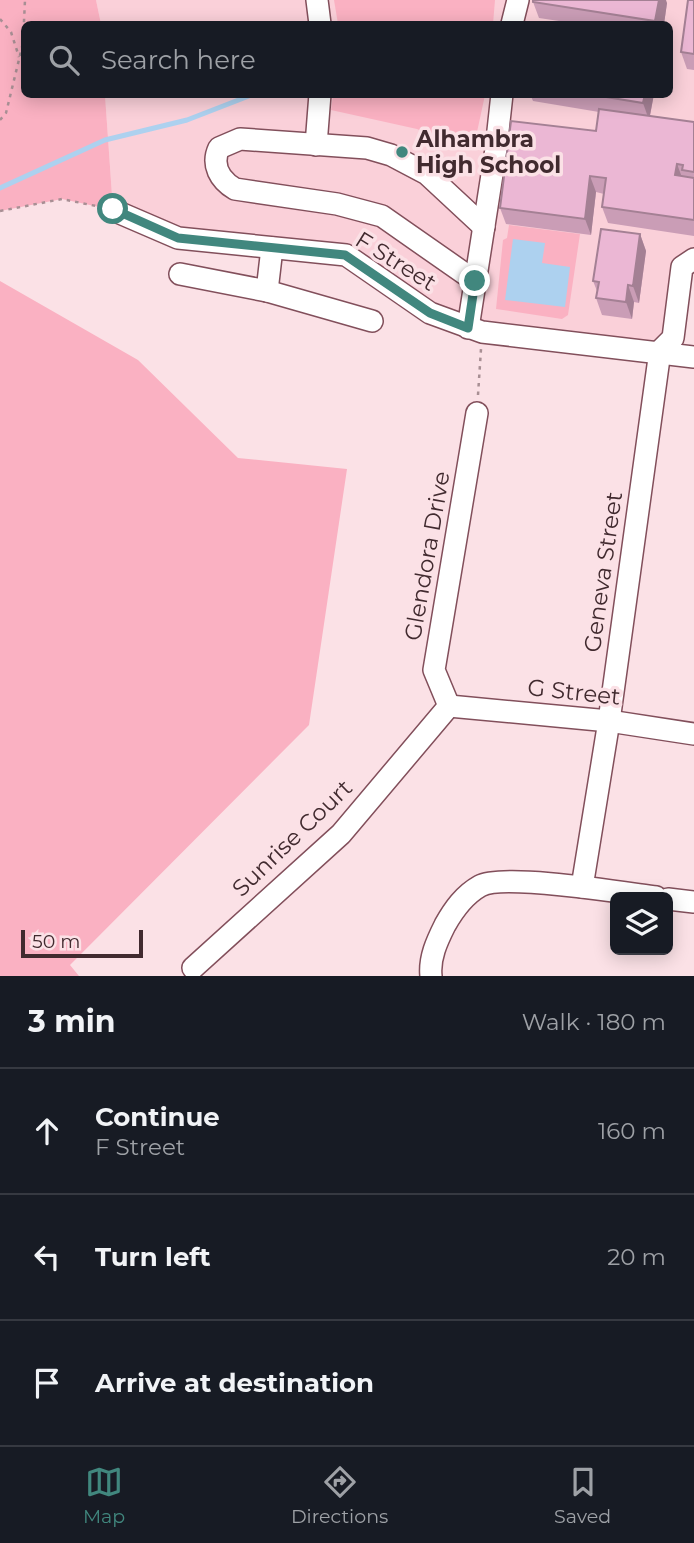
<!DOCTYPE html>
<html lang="en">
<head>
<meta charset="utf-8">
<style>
  :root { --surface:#171b24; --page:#20242c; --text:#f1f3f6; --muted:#9ea1a6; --line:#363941; --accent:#41877e }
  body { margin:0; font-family:Montserrat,sans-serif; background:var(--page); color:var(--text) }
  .controls { position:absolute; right:21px; bottom:21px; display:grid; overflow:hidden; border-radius:10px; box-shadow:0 4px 18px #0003 }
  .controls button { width:63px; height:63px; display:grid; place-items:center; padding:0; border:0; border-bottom:2px solid var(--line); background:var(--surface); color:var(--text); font:35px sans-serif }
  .scale { position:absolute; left:21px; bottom:18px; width:122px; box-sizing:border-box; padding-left:7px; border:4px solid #412a2f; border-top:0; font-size:19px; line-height:24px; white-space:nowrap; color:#412a2f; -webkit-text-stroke:5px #fbe1e6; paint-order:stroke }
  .stop { position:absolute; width:21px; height:21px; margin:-16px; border:5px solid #41877e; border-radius:50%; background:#fff }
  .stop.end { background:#41877e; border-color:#fff; box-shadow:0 2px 7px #0008 }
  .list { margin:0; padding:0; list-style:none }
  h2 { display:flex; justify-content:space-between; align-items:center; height:91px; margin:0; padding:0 28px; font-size:30px }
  h2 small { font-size:23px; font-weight:400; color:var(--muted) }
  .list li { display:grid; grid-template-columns:46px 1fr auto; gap:21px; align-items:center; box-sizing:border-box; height:126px; padding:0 28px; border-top:2px solid var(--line) }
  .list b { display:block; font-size:26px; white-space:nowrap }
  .list p { margin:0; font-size:23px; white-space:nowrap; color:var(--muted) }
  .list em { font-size:23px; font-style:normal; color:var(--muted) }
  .icon { flex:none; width:38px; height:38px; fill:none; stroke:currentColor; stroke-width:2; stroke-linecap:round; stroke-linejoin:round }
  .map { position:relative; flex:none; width:694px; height:976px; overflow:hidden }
  .search { position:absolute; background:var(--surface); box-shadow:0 4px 18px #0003; left:21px; right:21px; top:21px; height:77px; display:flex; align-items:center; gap:18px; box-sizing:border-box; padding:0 24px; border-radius:10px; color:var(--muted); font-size:26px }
  .sheet { height:469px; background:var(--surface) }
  nav { display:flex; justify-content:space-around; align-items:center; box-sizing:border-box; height:98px; border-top:2px solid var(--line); background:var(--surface); font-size:19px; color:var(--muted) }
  nav a { display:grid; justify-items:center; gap:4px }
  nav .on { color:var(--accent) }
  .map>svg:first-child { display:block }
  .built { fill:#fad0d9 }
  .green { fill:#fab1c2 }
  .water { fill:#add1ef }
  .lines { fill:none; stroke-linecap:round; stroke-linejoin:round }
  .stream { stroke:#add1ef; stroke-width:5 }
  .minor-casing { stroke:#824f5b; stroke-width:24 }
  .path { stroke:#a88f94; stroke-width:2.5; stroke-dasharray:3.5 5; stroke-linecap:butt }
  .minor { stroke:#fff; stroke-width:21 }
  .wall { fill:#ca9db6 }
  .shaded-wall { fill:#a48094 }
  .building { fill:#ebb7d4; stroke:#a48094; stroke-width:2 }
  .route { stroke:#41877e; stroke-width:9 }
  .poi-dot { fill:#41877e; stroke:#fbe1e6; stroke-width:2.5 }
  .labels { text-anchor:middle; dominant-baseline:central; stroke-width:7; stroke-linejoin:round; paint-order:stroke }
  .poi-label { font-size:23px; font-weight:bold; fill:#412a2f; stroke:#fbe1e6; text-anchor:start }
  .street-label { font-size:23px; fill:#412a2f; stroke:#fbe1e6 }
</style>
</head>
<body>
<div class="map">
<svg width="694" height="976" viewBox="0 0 694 976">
  <rect width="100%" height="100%" fill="#fbe1e6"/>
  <path class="built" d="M96,0H694V269L682,267L660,351L482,332L345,255L178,238L113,210L105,95L670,94V24H101Z"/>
  <g class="green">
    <path d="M0,0H96L101,24H24V94L105,95L113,210L62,199L0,211Z"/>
    <path d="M334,0H495L493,24H338Z"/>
    <path d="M333,95V94L485,95L477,132L463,141L448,143L417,129L331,110Z"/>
    <path d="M509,225L580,234L568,315L562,319L496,309L503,240L507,238Z"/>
    <path d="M0,281L138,360L238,458L347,469L309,725L70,965L79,976H0Z"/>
  </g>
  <path class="water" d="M513,239L545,243L542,263L570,267L565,307L505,300Z"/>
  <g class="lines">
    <path class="stream" d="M0,188L105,140L187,120L254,94"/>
    <defs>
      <g id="minor">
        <path d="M317,0L320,24"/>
        <path d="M512,24L518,0"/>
        <path d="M316,145L320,94"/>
        <path d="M113,210L178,238L346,255L430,313L482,332L694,357"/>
        <path d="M180,274L267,291L372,321"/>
        <path d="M475,281L382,216L337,204L235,189C220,180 211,165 219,148L240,139L367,148L391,155L427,174L484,227"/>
        <path d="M267,291L272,248"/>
        <path d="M468,328L496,149L502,94"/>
        <path d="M449,706L434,670L477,413"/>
        <path d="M449,706L609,721L694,734"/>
        <path d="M582,887L609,721L660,351L673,338L682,267L694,259"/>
        <path d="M668,899L694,902"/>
        <path d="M193,968L341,834L449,706"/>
        <path d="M431,976C429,958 437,941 445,925C454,909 464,895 480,886C503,873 625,893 656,897"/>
      </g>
    </defs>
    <use href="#minor" class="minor-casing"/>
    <g class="path">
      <path d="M0,19L11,32L19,57"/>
      <path d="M0,120L6,113L23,43L25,0"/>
      <path d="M0,211L62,199L96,206"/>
      <path d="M478,395L481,349"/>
    </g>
    <use href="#minor" class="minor"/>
  </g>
  <g class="wall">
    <path d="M694,0V70L687,69L681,52Z"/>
    <path d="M533,2L667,3L664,24H579L539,18Z"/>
    <path d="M530,94H654L650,116L694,122V236L608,223L602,207L604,194L596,192L591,235L506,224L500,208L596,131L599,112L533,101Z"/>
    <path d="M640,234L646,251L639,303L634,302L632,319L602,315L596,298L597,291L593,281Z"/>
  </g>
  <g class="shaded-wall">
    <path d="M659,0H666L667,3L664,24H657L655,21Z"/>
    <path d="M645,94H654L649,120L643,103Z"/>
    <path d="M677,164L683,180L675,175Z"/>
    <path d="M590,176L596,192L591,235L585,219Z"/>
    <path d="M640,234L646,251L639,303L633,286Z"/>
    <path d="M628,285L634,302L632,319L626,302Z"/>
  </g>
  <g class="building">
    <path d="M533,0H659L655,21L533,2Z"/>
    <path d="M688,0H694V54L681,52Z"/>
    <path d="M588,94H645L643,103Z"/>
    <path d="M599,109L694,122V172L682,170L683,165L677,164L675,175L694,178V220L602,207L606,178L590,176L585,219L500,208L511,121L596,131Z"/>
    <path d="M601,229L640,234L633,286L628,285L626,302L596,298L599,282L593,281Z"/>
  </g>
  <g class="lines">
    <path class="route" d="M113,209L178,238L345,255L430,313L468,328L475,281"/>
  </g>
  <circle class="poi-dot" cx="402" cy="152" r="7"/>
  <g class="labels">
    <g class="poi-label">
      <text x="416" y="139">Alhambra<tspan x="416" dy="26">High School</tspan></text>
    </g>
    <g class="street-label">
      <text transform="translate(396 261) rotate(32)">F Street</text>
      <text transform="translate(427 556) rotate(-80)">Glendora Drive</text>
      <text transform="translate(603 572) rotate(-82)">Geneva Street</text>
      <text transform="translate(574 692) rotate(6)">G Street</text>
      <text transform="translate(292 838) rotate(-44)">Sunrise Court</text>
    </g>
  </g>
</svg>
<div class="controls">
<button><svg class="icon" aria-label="layers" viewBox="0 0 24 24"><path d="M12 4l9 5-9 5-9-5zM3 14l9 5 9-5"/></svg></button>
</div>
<div class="scale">50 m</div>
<div class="stop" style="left:113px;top:209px"></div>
<div class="stop end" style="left:475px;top:281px"></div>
<div class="search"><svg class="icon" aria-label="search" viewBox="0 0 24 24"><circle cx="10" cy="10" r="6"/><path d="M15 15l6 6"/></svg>Search here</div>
</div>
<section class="sheet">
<h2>3 min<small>Walk · 180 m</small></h2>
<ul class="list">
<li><svg class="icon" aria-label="ahead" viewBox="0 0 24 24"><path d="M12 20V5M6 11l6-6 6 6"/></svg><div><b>Continue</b><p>F Street</p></div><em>160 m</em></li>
<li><svg class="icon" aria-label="left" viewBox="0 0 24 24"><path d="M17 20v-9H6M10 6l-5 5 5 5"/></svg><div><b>Turn left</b></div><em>20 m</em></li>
<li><svg class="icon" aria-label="arrive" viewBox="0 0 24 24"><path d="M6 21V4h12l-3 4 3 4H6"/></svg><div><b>Arrive at destination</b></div></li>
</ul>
</section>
<nav>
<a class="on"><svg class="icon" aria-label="map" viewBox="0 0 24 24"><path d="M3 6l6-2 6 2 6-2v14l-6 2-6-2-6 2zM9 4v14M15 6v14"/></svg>Map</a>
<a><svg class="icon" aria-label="directions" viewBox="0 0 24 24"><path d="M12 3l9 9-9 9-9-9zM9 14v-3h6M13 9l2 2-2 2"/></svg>Directions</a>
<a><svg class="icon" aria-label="saved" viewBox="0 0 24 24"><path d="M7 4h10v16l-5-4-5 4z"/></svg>Saved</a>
</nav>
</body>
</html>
